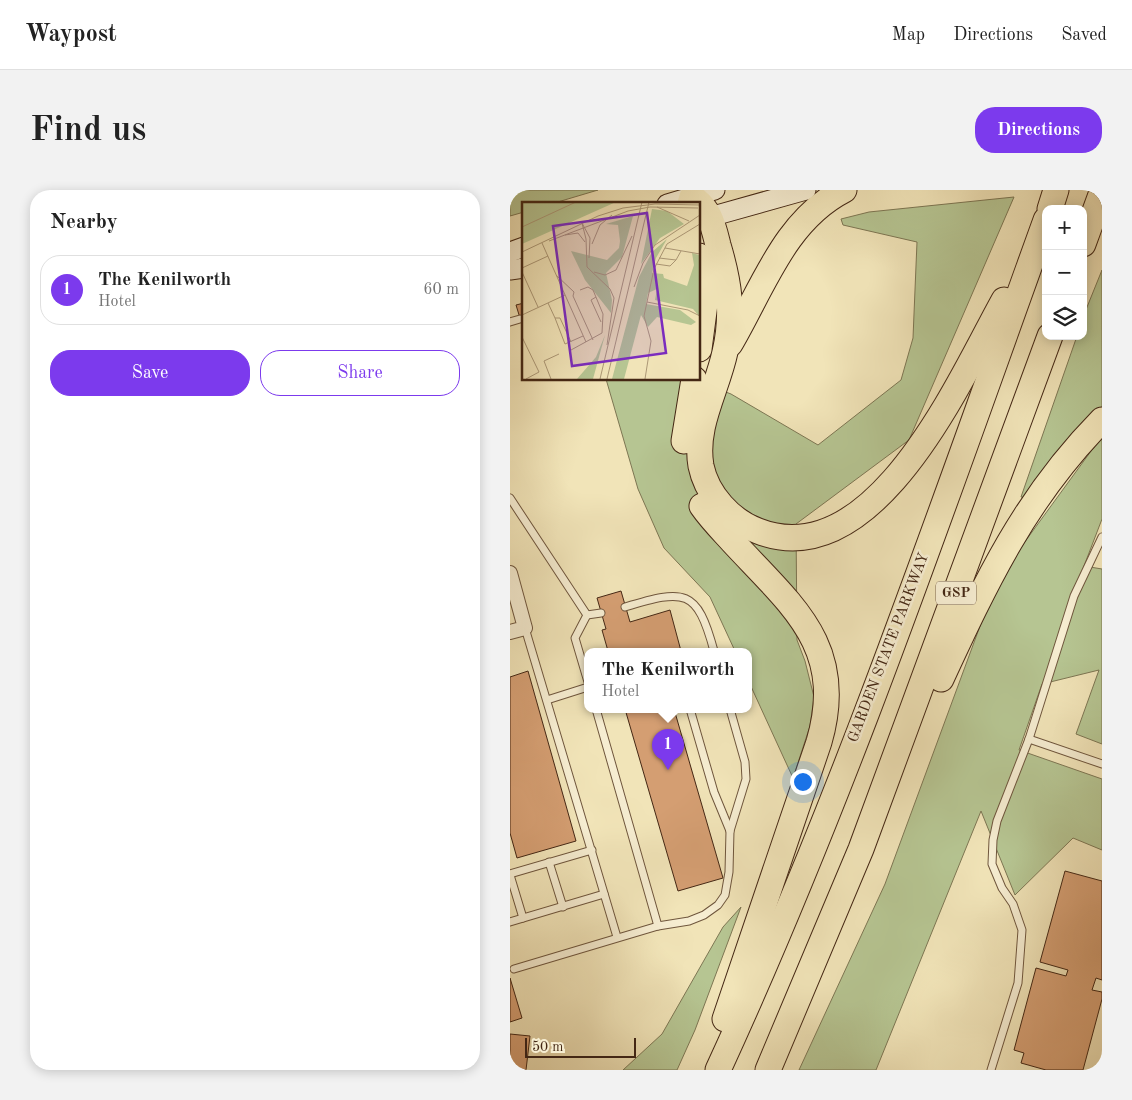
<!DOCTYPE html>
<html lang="en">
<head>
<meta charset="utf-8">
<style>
  :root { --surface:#fff; --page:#f2f2f2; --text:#222; --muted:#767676; --line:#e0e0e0; --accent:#7c3aed }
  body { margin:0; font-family:"Old Standard TT",serif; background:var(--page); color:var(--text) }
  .controls { position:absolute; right:15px; top:15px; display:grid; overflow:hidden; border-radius:10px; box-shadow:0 2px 12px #0003 }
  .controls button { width:45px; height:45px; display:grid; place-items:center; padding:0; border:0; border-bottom:1px solid var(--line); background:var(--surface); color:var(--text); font:25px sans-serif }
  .scale { position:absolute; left:15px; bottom:12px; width:111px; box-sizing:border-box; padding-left:5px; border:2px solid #442714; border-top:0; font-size:14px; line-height:18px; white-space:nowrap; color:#442714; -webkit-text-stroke:4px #f6edd1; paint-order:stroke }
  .you { position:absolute; left:292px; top:591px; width:18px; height:18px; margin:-12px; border:4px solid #fff; border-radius:50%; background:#1a73e8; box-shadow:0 0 0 8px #1a73e833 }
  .badge { display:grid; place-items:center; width:32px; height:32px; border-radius:50%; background:var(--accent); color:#fff; font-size:16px; font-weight:700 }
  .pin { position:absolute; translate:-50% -41px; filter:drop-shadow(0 1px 2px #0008) }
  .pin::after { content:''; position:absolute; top:26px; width:18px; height:15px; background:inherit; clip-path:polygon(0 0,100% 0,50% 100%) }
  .popup { position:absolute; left:74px; top:458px; width:168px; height:65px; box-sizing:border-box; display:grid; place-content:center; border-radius:10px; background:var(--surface); filter:drop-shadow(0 1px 4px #0005); font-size:16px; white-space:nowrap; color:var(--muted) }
  .popup b { font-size:19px; color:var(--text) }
  .popup::after { content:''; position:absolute; left:50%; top:100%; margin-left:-10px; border:10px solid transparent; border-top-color:var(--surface) }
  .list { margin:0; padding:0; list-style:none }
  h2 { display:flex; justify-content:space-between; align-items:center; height:65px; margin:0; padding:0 20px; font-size:21px }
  h2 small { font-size:16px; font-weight:400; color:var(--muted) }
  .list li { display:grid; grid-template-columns:32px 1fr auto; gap:15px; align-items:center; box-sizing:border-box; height:70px; margin:0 10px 10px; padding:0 10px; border:1px solid var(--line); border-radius:20px }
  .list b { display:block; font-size:19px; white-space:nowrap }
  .list p { margin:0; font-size:16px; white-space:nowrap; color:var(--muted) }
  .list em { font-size:16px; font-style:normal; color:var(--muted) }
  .actions { display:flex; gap:10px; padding:15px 20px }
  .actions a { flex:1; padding:11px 0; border:1px solid var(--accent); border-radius:20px; text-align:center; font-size:18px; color:var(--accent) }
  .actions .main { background:var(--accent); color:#fff }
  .icon { flex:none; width:28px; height:28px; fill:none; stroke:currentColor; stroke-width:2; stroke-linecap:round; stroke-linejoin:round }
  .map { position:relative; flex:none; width:592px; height:880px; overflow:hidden; border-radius:20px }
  header { display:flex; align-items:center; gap:30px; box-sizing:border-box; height:70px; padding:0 25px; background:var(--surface); border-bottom:1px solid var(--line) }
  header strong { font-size:24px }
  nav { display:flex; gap:28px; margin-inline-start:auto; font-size:18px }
  .intro { display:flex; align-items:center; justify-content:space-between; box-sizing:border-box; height:120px; padding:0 30px }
  h1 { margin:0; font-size:35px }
  .button { padding:12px 22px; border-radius:20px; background:var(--accent); color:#fff; font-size:18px; font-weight:700 }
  main { display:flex; gap:30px; padding:0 30px }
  aside { flex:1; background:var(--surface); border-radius:20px; box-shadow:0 2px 12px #0003 }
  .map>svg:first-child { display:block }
  .green { fill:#b6c592; stroke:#7d7653 }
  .building { fill:#d49e72; stroke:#442714 }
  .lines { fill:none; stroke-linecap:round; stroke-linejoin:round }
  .service-casing { stroke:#6f563d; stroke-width:9 }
  .minor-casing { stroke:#6f563d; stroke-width:16 }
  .secondary-casing { stroke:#442714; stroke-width:21 }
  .motorway-casing { stroke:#442714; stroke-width:27 }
  .service { stroke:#f6edd1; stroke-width:7 }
  .minor { stroke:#f6edd1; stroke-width:14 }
  .secondary { stroke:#f6edd1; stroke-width:19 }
  .motorway { stroke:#f1e4b8; stroke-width:25 }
  .labels { text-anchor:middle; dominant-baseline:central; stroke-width:5; stroke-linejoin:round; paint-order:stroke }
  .shield { fill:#f6edd1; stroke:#79624d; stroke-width:1 }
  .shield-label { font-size:14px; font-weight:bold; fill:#442714 }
  .street-label { font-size:15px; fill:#442714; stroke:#f6edd1 }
  .inset-road { fill:none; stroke:#ac9876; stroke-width:1 }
  .view { fill:#7b2cbf; fill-opacity:0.15; stroke:#7b2cbf; stroke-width:2.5 }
  .inset-edge { fill:none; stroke:#442714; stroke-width:2.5 }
</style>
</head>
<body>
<header>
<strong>Waypost</strong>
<nav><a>Map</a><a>Directions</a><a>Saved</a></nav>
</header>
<div class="intro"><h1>Find us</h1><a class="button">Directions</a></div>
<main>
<aside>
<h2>Nearby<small></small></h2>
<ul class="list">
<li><span class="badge">1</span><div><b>The Kenilworth</b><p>Hotel</p></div><em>60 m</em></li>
</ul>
<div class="actions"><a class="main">Save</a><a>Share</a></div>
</aside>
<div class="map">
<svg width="592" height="880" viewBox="0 0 592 880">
  <rect width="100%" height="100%" fill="#f1e4b8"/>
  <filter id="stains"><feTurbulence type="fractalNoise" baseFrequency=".004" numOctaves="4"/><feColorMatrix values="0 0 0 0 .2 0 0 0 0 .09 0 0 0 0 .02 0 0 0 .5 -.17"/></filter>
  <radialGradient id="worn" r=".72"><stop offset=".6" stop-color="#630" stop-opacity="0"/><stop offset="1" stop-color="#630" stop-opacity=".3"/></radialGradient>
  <g class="green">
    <path d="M0,0H88L41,14H14V22L0,26Z"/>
    <path d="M504,7L399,250L286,334L287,450L295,471L304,507L300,536L283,588L238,490V461H225L200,407L154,358L128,299L96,189H182L221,204L308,255L391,190L403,148L407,52L333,35L331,29L359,22Z"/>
    <path d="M592,80V217L555,256L517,308L511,307L567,146H573V127Z"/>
    <path d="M592,246V329L574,376L592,379V554L566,544L589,480L532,494L509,560L592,589V660L563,648L505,705L471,621L366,880H289L375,694L487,390Z"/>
    <path d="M231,717L185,840L167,880H113L152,844L213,737Z"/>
  </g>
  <g class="building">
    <path d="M14,113V141L6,115Z"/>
    <path d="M111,401L120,432L160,420L171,461H98L92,440L96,439L87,408Z"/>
    <path d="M18,481L66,651L7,668L0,643V487Z"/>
    <path d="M115,519H164L213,688L168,701Z"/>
    <path d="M555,681L592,691V790L586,788L582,800L592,802V809L573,880H536L511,873L514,863L504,860L526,778L556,786L558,780L530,772Z"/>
    <path d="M0,788L12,828L0,832Z"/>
    <path d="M0,844L20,846L16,880H0Z"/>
  </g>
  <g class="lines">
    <defs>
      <g id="service">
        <path d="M0,132L10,129"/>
        <path d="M0,308L77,425"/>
        <path d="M115,417C175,399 187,398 204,461"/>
        <path d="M77,425L65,448L78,492"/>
        <path d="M77,425L91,423"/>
        <path d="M15,438L107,747"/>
        <path d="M37,510L78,497"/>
        <path d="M86,519L148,736"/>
        <path d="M180,519L204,602L220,641"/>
        <path d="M519,549L592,574"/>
        <path d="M39,672L53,717"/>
        <path d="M0,684L82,660"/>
        <path d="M0,685L13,728"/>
        <path d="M0,732L94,704"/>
        <path d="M4,779L148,736L179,731L194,725L208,715L215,705L219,682L220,641L236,589L235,572L220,519"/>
        <path d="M481,880L508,793L512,740L503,714L492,698L482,674L483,650L487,631L519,549L564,406L592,347"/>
      </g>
      <path id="minor" d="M0,383L15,438L0,442"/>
      <g id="secondary">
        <path d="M157,14L205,0"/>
        <path d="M189,30L296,0"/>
        <path d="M0,62L14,57"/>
        <path d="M0,80L14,78"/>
      </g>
      <g id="motorway">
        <path d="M180,14L182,7C200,19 203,35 208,55C219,92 224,123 215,162C207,200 184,236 191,276C197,305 221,331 248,341C365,387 451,187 494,110"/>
        <path d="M540,19L546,0"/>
        <path d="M573,54L592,2"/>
        <path d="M189,66L196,106L189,159"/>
        <path d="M220,154C253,98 274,31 334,0"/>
        <path d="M174,251L184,189"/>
        <path d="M192,316C201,329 212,340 222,351C282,416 337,456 309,552L215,829"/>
        <path d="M431,489C476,392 515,308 592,230"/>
        <path d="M208,880C335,604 433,315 536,30"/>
        <path d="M258,880L351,659L540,146"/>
      </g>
    </defs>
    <use href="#service" class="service-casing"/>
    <use href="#minor" class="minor-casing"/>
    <use href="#secondary" class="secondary-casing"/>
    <use href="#motorway" class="motorway-casing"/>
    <use href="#service" class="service"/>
    <use href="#minor" class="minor"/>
    <use href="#secondary" class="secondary"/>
    <use href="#motorway" class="motorway"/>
  </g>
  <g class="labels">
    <rect class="shield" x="426" y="391.5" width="40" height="23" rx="4"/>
    <g class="shield-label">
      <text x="446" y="403">GSP</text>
    </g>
    <g class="street-label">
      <text transform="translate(379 458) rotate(-69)">GARDEN STATE PARKWAY</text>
    </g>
  </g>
  <g transform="translate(12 12)">
    <rect width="178" height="178" fill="#f1e4b8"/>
    <path d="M0,0H94L0,42ZM130,7L145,9L162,22L138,36L119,62ZM111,14L100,55L84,71L90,98L89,111L63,78L49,49L85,58L97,46L98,39L96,23L84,22ZM145,37L134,56L130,71L141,72L142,76L165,84L172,63L170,51L177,53V114L171,107L133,98L135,87L126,91L124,102L158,108L174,120L169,123L135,115L126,125L119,113L102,177H90L117,75L130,50ZM83,133L71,177H55L74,155Z" fill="#b6c592"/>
    <path class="inset-road" d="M135,5L167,19M60,21L64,37L65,65L88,87L92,96L85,143M60,21L68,36L67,56M0,25L54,0M43,33L56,31L63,40M27,39L106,9L128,5L176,6M20,41L64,140M70,42L78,23L90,13M143,46L178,52M0,50L76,14L101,6L133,2L178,3M137,56L154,58L159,49M134,62L148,64L154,58M0,66L26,54M0,70L16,105M72,70L83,73L94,68L110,34M34,73L52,90L51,94L71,138M112,85L121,61L133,43L178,13M74,95L69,98L79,120M125,100L166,108L178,114M26,101L33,116H38L49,140M0,113L43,93M33,116L43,142L61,134M0,135L17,170L4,177M49,148L80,131L81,112L71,88L66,85L58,88M29,177L22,159L37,152M78,177L120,0M85,177L127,0M123,177L129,139L122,114L132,67L145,42L178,22"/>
    <path class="view" d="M125,11L144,151L50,164L31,24Z"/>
    <rect width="178" height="178" class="inset-edge"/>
  </g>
  <rect width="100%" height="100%" filter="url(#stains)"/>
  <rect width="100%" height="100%" fill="url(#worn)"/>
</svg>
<div class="controls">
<button>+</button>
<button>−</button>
<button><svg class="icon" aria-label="layers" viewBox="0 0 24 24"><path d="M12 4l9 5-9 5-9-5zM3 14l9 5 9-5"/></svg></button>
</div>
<div class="scale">50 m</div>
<div class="you"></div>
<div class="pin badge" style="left:158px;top:580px">1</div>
<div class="popup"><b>The Kenilworth</b>Hotel</div>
</div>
</main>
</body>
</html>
